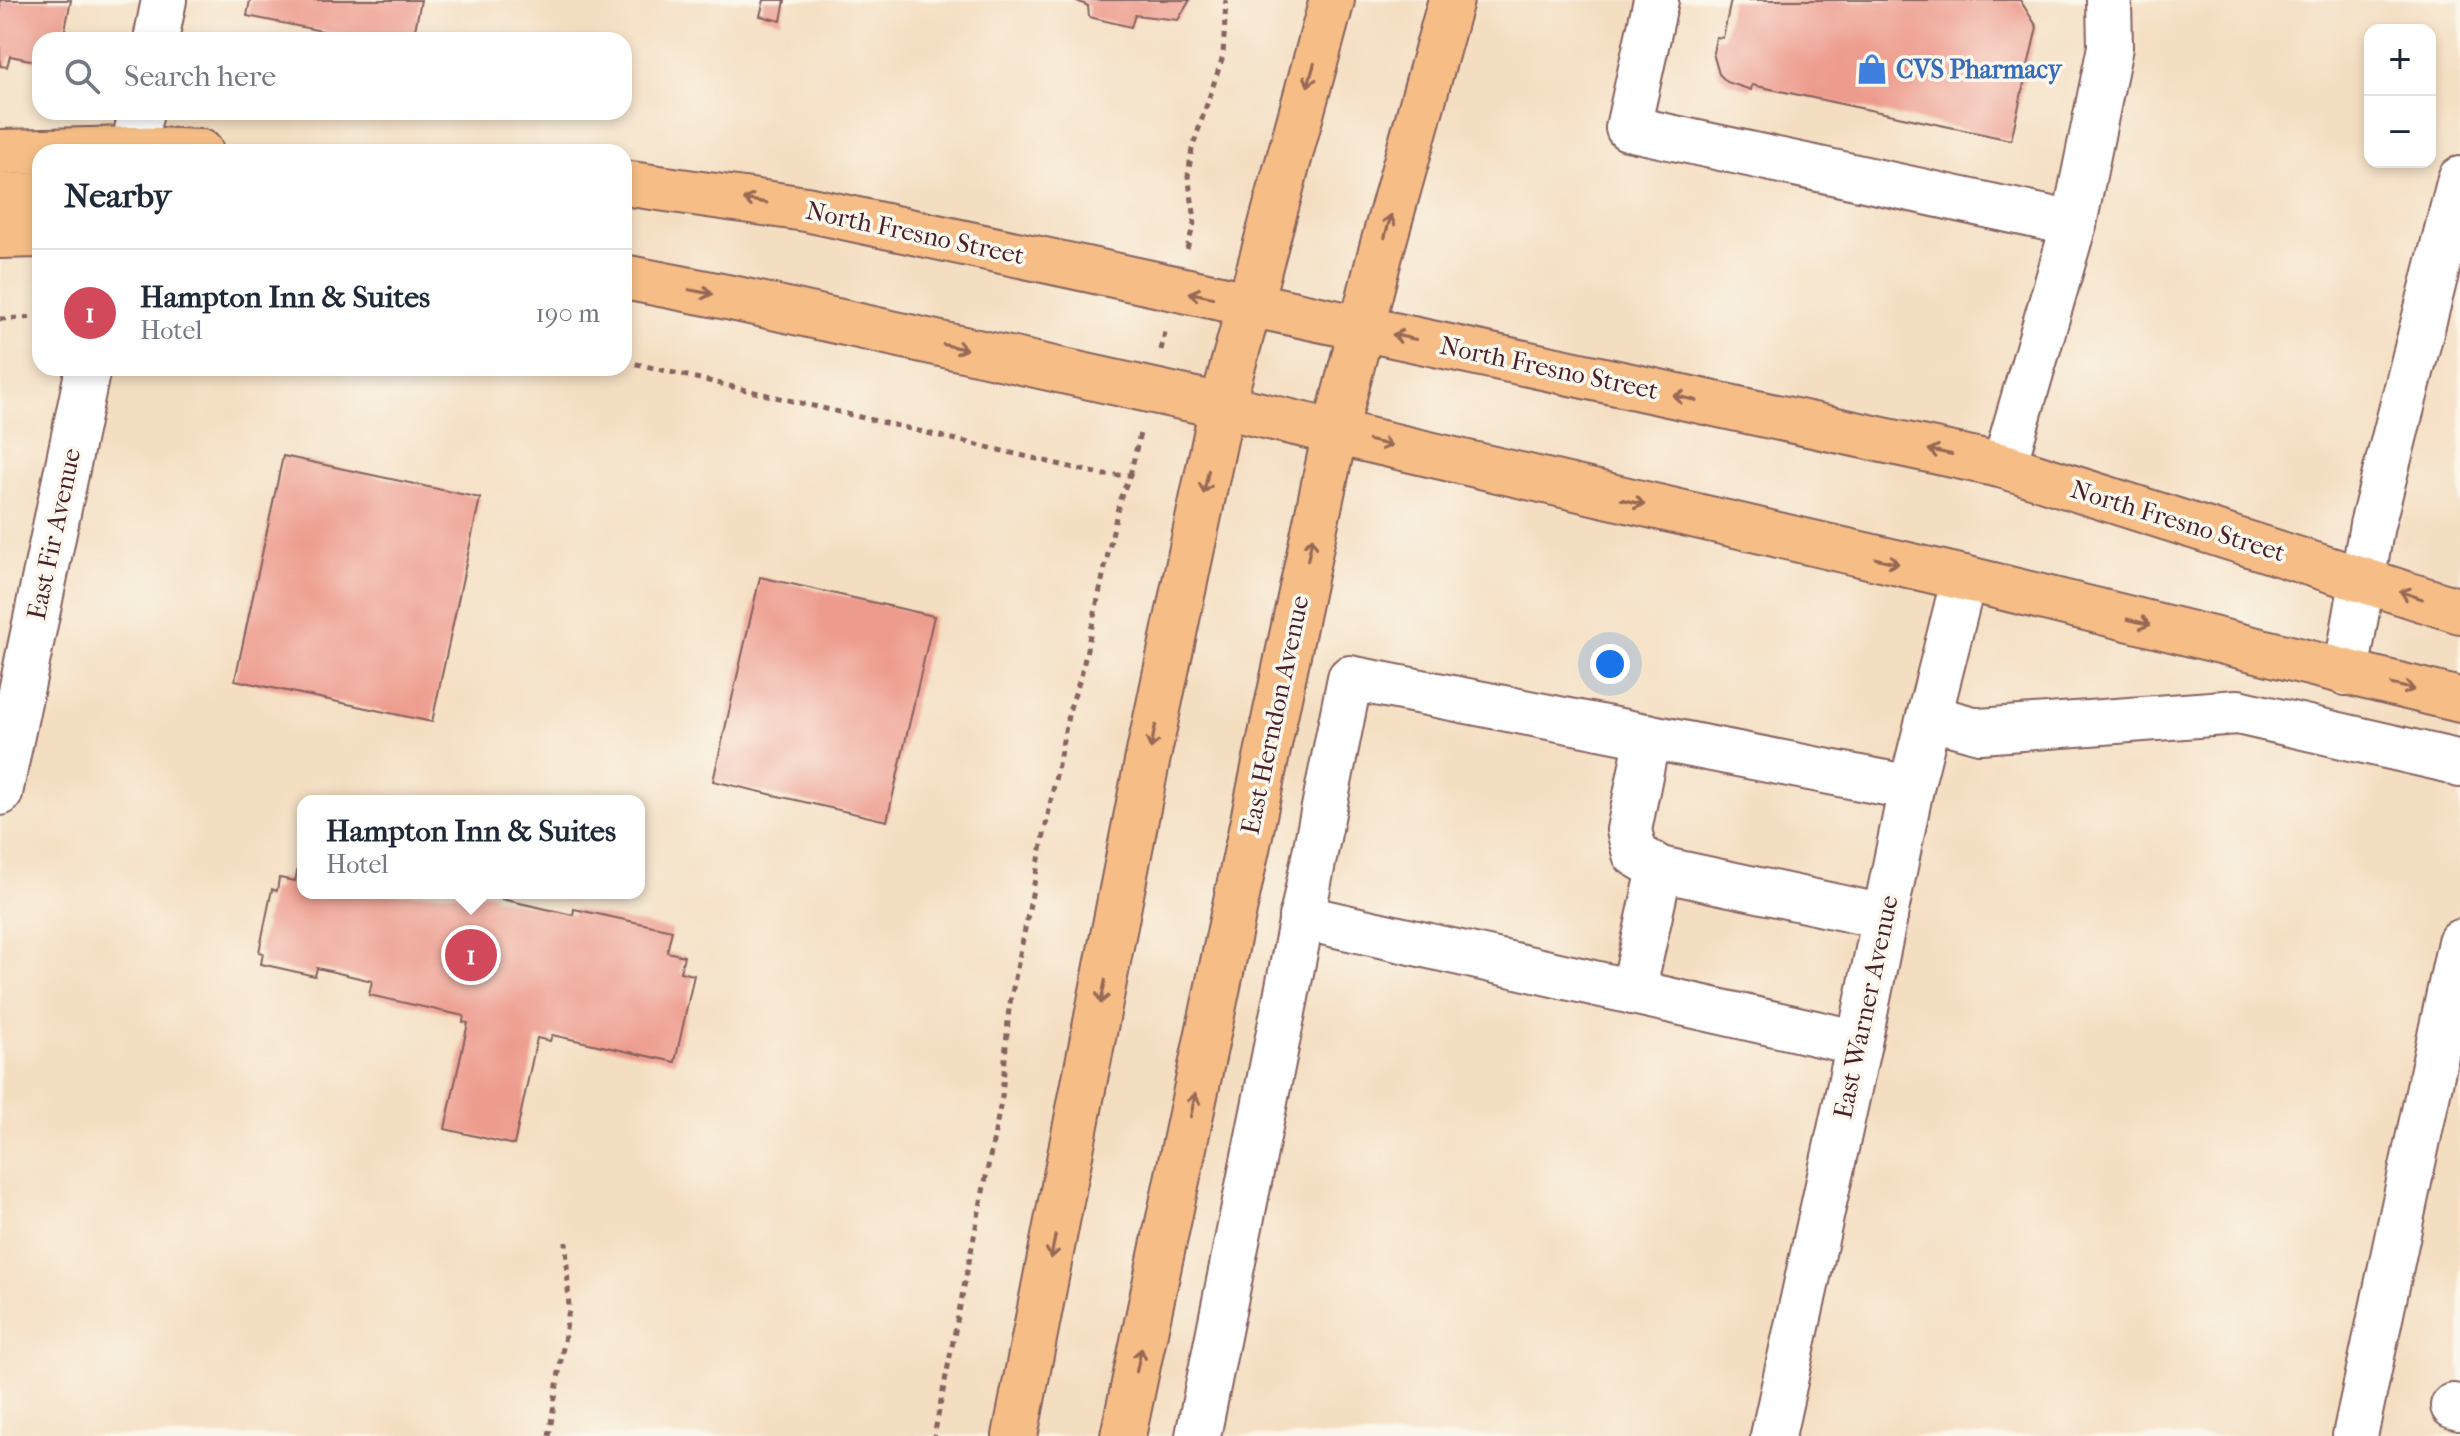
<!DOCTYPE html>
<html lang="en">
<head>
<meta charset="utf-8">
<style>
  :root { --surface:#fff; --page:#f2f2f3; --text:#1f2937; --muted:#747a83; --line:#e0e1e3; --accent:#d1495b }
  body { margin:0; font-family:"IM FELL French Canon",serif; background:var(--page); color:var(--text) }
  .controls { position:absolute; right:24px; top:24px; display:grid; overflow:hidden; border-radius:16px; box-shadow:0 4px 12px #0003 }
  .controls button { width:72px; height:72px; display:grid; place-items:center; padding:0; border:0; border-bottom:2px solid var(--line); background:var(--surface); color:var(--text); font:40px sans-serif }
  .you { position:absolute; left:1610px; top:664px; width:28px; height:28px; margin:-20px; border:6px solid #fff; border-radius:50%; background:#1a73e8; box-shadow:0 0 0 12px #1a73e833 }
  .badge { display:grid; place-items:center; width:52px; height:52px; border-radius:50%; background:var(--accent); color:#fff; font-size:26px; font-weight:700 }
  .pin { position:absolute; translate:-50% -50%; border:4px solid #fff; box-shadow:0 2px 8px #0006 }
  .popup { position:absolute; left:297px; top:795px; width:348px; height:104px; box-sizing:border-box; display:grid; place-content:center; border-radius:16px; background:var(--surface); filter:drop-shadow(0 2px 6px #0005); font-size:26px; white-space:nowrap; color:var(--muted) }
  .popup b { font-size:30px; color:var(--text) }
  .popup::after { content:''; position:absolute; left:50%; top:100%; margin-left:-16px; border:16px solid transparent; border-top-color:var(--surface) }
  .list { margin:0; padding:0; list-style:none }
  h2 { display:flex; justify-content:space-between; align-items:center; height:104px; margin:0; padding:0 32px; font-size:34px }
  h2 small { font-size:26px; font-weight:400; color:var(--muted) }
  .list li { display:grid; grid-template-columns:52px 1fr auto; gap:24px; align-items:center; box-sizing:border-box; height:128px; padding:0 32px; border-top:2px solid var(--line) }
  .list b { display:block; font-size:30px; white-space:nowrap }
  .list p { margin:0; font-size:26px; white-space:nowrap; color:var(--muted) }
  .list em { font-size:26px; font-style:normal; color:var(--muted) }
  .icon { flex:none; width:44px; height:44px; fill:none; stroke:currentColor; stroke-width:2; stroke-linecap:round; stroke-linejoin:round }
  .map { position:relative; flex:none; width:2460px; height:1436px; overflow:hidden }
  .search { position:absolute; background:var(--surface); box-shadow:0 4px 12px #0003; left:32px; top:32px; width:600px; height:88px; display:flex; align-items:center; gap:20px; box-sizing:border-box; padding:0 28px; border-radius:24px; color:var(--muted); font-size:30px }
  .panel { position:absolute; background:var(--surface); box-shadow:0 4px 12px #0003; left:32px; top:144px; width:600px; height:232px; border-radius:24px }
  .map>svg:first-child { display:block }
  .building { fill:#ed9b8d }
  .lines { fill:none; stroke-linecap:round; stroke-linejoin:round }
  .minor-casing { stroke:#866260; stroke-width:48 }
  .major-casing { stroke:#866260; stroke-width:48 }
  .path { stroke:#866260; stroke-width:5; stroke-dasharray:6 6; stroke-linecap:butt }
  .minor { stroke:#fff; stroke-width:44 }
  .major { stroke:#f6be86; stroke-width:44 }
  .oneway { stroke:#976754 }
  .labels { text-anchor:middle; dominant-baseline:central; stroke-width:7; stroke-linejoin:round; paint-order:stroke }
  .shop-label { font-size:26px; font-weight:bold; fill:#366cbe; stroke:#fbf7ec; text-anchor:start }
  .street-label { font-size:26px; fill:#4a1f2b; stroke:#fbf7ec }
</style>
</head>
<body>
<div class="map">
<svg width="2460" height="1436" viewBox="0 0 2460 1436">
  <rect width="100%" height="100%" fill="#fbf7ec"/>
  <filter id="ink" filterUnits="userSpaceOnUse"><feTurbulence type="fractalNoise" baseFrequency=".0125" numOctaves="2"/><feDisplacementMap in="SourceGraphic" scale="16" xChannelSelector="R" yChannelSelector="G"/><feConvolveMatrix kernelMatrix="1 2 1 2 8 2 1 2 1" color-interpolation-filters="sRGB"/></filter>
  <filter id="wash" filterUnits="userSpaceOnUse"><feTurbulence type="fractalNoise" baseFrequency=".006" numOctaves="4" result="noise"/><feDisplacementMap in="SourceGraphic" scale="32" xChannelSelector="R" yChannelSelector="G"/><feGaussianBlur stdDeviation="1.8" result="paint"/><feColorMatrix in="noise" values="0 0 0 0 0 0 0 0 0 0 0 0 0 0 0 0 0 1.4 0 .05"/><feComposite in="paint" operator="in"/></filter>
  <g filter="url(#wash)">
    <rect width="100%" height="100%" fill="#f4dec1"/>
    <g id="blocks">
      <g class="building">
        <path d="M0,0H71L63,40H40V62L10,56L7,67L0,66Z"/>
        <path d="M250,0H421L413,40H367L247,16Z"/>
        <path d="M764,0H785L781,21L760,16Z"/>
        <path d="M1075,0H1190L1178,20L1135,15L1131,27L1089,17L1088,6Z"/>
        <path d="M1731,0H2020L2037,27L2011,140L1752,85L1751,90L1727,82L1719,74L1713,53L1716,37L1723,38Z"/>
        <path d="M283,456L480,498L432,722L235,680Z"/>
        <path d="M760,577L934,616L887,821L713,781Z"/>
        <path d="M302,849L303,893H495L493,897L573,915L574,909L672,930L667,952L684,956L680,972L694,975L675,1062L552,1035L550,1041L537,1038L514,1145L445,1129L468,1023L463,1022L464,1016L369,995L372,981L317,968L315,976L261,964L263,953L259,952L272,889L277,891L279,878L295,881Z"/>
      </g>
    </g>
  </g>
  <g filter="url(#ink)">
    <use href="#blocks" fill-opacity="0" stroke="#866260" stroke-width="2"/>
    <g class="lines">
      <defs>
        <g id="minor">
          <path d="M1656,0L1628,128L2074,224"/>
          <path d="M156,40L164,0"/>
          <path d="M133,149L141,112"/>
          <path d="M2004,466L2074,224L2110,47L2109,0"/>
          <path d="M2346,673L2372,525L2460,179"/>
          <path d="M1929,717L1980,731L2238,712L2452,761L2460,765"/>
          <path d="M1648,736L1629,830L1635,854L1660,869L1885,917"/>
          <path d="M0,793L88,368"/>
          <path d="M1301,917L1859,1043"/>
          <path d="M1633,992L1660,869"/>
          <path d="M2453,1406L2460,1408"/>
          <path d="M1198,1436L1350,678L1911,788"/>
          <path d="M1773,1436L1859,1043L1911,788L1964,578"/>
          <path d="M2355,1436L2460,942"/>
        </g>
        <g id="major">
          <path d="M0,152L133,149L201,152"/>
          <path d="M624,183L806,209L2004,466L2460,611"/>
          <path d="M0,196L40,195"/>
          <path d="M0,236L40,235"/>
          <path d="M624,277L732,298L1222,406L1964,578L2460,700"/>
          <path d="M1015,1436L1148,757L1222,406L1332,0"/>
          <path d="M1123,1436L1335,432L1380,255L1451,0"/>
        </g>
      </defs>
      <use href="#minor" class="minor-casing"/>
      <use href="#major" class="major-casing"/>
      <g class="path">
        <path d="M1187,249L1195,219L1188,176L1192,149L1223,56L1226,0"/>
        <path d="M0,319L40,317"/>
        <path d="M1161,350L1166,328"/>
        <path d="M624,361L1104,475H1130L1120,499L1081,676L1069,711L1009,1008L1002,1097L934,1436"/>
        <path d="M1130,475L1141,429"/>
        <path d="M549,1436L569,1309L566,1242"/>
      </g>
      <use href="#minor" class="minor"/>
      <use href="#major" class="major"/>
    </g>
    <defs><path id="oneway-shaft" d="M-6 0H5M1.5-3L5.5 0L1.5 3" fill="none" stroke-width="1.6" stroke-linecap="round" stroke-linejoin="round" transform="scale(2)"/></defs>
    <g class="oneway">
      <use href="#oneway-shaft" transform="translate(1311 75) rotate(106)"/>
      <use href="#oneway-shaft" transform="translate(755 201) rotate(-171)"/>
      <use href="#oneway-shaft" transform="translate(1388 226) rotate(-74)"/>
      <use href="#oneway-shaft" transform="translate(701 292) rotate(11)"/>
      <use href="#oneway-shaft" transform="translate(1201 295) rotate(-168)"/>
      <use href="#oneway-shaft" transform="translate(1404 337) rotate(-168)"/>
      <use href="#oneway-shaft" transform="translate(955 347) rotate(12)"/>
      <use href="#oneway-shaft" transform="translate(1685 398) rotate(-168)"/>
      <use href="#oneway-shaft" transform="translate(1380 443) rotate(13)"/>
      <use href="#oneway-shaft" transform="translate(1940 452) rotate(-168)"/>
      <use href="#oneway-shaft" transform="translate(1206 482) rotate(102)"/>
      <use href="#oneway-shaft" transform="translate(1633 502) rotate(13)"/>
      <use href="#oneway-shaft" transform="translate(1310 549) rotate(-78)"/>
      <use href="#oneway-shaft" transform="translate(1887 561) rotate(13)"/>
      <use href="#oneway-shaft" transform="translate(2411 595) rotate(-161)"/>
      <use href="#oneway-shaft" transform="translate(2139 622) rotate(14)"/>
      <use href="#oneway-shaft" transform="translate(2403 687) rotate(13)"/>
      <use href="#oneway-shaft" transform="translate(1153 737) rotate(102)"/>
      <use href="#oneway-shaft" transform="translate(1103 992) rotate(101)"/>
      <use href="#oneway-shaft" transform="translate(1193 1105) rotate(-78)"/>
      <use href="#oneway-shaft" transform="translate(1053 1247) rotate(101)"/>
      <use href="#oneway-shaft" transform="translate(1139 1360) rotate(-78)"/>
    </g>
  </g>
  <defs>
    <symbol id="shop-bare" viewBox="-9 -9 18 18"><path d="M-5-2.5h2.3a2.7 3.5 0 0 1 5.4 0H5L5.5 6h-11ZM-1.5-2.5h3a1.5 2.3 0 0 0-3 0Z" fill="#3f7fe0" stroke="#fbf7ec" stroke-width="2.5" paint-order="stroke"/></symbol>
  </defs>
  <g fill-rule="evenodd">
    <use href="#shop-bare" x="1850" y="47" width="44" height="44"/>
  </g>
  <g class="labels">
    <g class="shop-label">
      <text x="1896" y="69">CVS Pharmacy</text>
    </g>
    <g class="street-label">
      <text transform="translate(915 233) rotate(12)">North Fresno Street</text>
      <text transform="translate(1549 368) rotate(12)">North Fresno Street</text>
      <text transform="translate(2178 521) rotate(17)">North Fresno Street</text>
      <text transform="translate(54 534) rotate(-78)">East Fir Avenue</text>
      <text transform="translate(1275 715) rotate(-78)">East Herndon Avenue</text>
      <text transform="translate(1866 1007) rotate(-78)">East Warner Avenue</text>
    </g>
  </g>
</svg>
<div class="controls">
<button>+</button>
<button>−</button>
</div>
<div class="you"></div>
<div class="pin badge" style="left:471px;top:955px">1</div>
<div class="popup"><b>Hampton Inn &amp; Suites</b>Hotel</div>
<div class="search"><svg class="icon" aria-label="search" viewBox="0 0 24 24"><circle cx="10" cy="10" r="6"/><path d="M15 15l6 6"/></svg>Search here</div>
<section class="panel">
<h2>Nearby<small></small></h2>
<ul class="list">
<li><span class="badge">1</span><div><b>Hampton Inn &amp; Suites</b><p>Hotel</p></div><em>190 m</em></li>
</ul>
</section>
</div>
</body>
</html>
